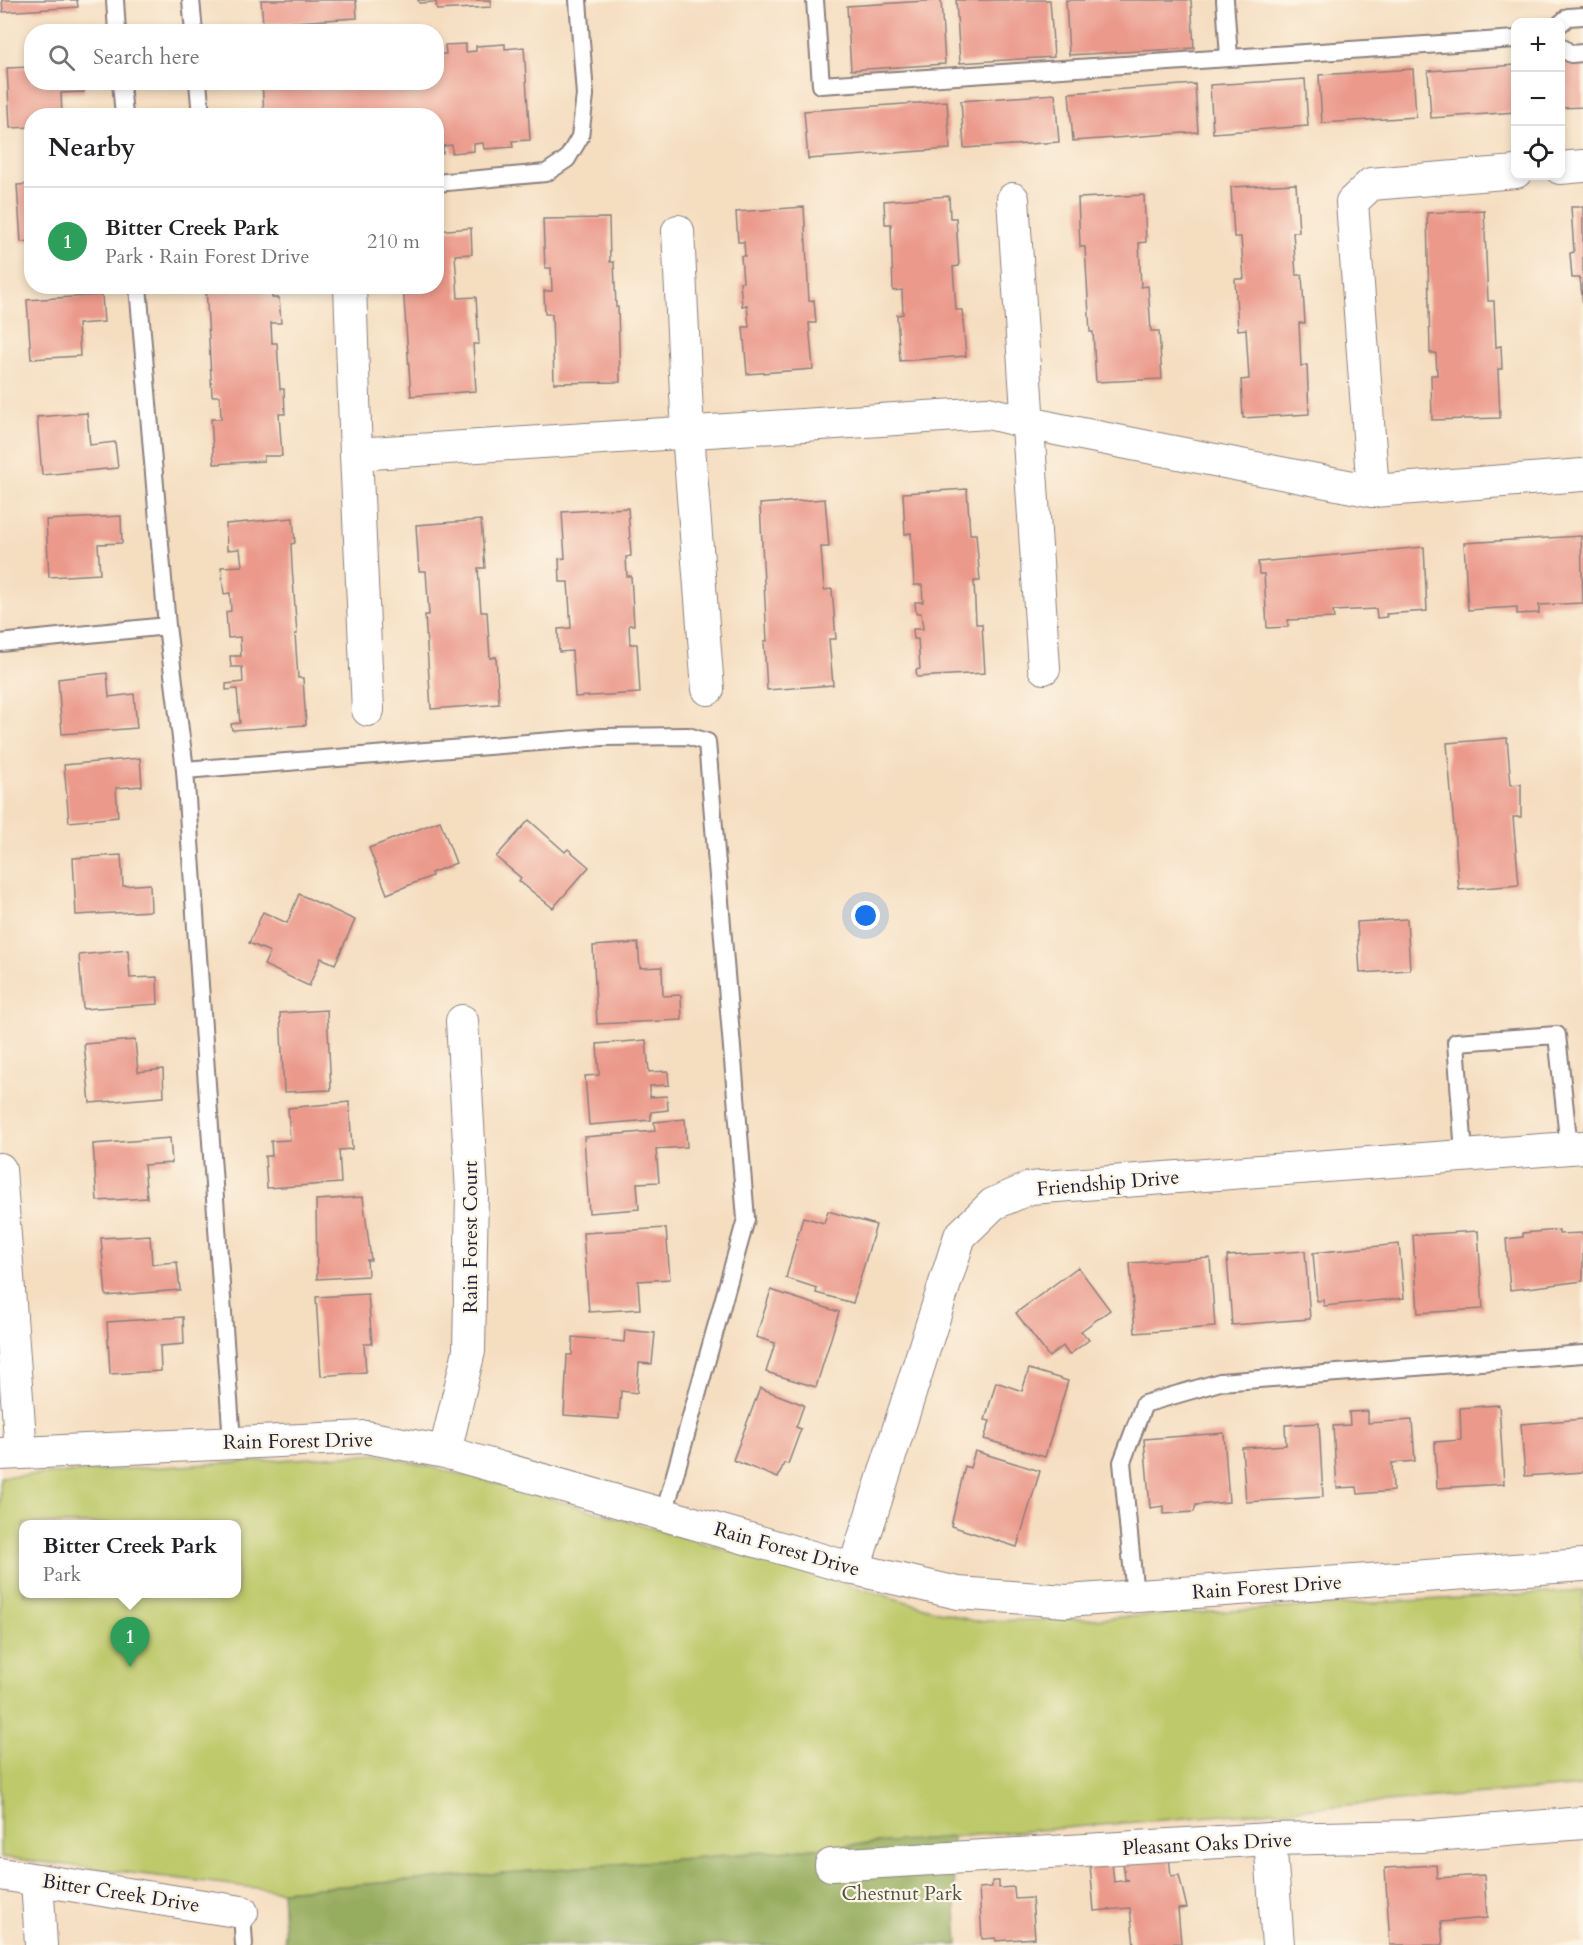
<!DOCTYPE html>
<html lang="en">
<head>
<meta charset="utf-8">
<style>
  :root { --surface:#fff; --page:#f2f2f2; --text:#202124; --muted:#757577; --line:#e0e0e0; --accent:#7c3aed }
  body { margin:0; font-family:Cardo,serif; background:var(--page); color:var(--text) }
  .controls { position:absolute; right:18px; top:18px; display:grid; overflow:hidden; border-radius:12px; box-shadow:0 3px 9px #0003 }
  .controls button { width:54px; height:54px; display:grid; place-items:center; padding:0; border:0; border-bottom:2px solid var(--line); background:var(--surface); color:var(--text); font:30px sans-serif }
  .you { position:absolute; left:866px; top:916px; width:21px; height:21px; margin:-15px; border:4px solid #fff; border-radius:50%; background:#1a73e8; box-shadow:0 0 0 9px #1a73e833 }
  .badge { display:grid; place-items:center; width:39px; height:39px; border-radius:50%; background:var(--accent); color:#fff; font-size:20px; font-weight:700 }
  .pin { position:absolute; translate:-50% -50px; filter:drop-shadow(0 2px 3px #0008) }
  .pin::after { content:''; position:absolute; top:32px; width:21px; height:18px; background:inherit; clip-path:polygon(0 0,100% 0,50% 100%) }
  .popup { position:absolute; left:19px; top:1520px; width:222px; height:78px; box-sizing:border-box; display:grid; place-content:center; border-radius:12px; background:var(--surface); filter:drop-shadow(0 2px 4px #0005); font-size:20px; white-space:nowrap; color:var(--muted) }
  .popup b { font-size:22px; color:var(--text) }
  .popup::after { content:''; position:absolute; left:50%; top:100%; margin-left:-12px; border:12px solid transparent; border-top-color:var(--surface) }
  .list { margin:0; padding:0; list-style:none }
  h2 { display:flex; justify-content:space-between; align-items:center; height:78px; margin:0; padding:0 24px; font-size:26px }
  h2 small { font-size:20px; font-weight:400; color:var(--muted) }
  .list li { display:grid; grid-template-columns:39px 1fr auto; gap:18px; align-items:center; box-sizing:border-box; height:108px; padding:0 24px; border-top:2px solid var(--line) }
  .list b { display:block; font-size:22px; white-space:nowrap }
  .list p { margin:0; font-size:20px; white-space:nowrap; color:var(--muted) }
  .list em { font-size:20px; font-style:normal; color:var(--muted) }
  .icon { flex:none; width:33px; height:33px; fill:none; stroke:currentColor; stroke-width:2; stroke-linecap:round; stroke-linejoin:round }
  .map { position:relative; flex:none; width:1583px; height:1945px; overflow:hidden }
  .search { position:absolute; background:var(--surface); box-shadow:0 3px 9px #0003; left:24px; top:24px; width:420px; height:66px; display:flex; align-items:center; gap:15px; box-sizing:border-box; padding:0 21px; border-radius:24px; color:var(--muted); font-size:22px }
  .panel { position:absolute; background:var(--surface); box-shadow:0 3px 9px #0003; left:24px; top:108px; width:420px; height:186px; border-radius:24px }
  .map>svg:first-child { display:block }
  .green { fill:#bdc96a; stroke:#707652; stroke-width:1.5; fill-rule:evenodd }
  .forest { fill:#96ad5e; stroke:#5c684c; stroke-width:1.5 }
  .building { fill:#eb998a }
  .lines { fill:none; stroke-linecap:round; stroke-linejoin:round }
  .lane-casing { stroke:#8c807e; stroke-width:20 }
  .street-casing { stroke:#8c807e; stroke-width:34 }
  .lane { stroke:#fff; stroke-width:16 }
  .street { stroke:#fff; stroke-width:32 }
  .labels { text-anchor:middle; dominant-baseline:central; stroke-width:4.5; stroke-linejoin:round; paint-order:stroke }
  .street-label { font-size:20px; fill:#22223b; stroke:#fcf5e5 }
  .park-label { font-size:20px; fill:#505449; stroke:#fcf5e5 }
</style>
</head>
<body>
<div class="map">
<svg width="1583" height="1945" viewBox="0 0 1583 1945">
  <rect width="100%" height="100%" fill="#fcf5e5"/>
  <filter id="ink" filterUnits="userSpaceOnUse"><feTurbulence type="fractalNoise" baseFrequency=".0167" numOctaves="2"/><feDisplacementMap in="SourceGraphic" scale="12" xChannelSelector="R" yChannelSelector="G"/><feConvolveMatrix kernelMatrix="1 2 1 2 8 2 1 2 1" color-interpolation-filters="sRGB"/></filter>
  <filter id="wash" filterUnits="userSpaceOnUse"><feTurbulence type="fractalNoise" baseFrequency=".008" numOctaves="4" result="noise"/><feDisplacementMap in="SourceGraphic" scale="24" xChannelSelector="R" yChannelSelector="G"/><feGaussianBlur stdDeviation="1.35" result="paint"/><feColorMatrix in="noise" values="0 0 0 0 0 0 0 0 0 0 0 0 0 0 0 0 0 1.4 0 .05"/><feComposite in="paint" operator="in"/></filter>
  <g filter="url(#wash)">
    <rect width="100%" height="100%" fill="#f5ddc0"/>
    <path class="green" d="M376,1454L496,1483L973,1621L1088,1619L1583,1591V1786L282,1891L0,1857V1477ZM24,1524H237V1594H24Z"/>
    <path class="forest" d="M952,1837L958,1945H285L282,1891Z"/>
    <g id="blocks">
      <g class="building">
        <path d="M2,0H77L78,7L3,12Z"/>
        <path d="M261,0H356L357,18L263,24Z"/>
        <path d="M418,0H491V7L437,10L436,2L419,3Z"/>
        <path d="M941,0L945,64L851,70L847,6Z"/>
        <path d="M956,0H1050L1054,57L960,63Z"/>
        <path d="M1066,0H1191L1194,48L1069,55Z"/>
        <path d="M466,44V52L476,51V46L505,44V49L524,47L530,140L512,141L513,147L484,149L483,143L474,144V151L452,153V145L443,146V153H436V116H264L262,82H436V54H446L445,45Z"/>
        <path d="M1583,59V107L1560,108V60Z"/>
        <path d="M1516,65V112L1431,118L1428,71Z"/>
        <path d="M32,67V82H83L84,92L61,93L62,116H32V127L10,128L7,68Z"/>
        <path d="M1413,69L1416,117L1322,123L1319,75Z"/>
        <path d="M1305,79L1308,126L1213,133L1210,85Z"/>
        <path d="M1195,84L1198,132L1073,141L1069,93Z"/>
        <path d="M1055,94L1059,142L964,148L961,101Z"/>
        <path d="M947,101L950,149L808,159L804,111Z"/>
        <path d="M32,184V241L21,242L17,185Z"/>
        <path d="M1296,184L1299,232H1293L1296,275H1302L1305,323H1299L1301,366L1307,365L1309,414L1243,418L1241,380L1249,379L1246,329L1238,330L1235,279H1244L1241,237H1234L1231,187Z"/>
        <path d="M1144,195L1146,242L1139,243L1141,287L1148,286L1151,331H1159L1162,379L1096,382L1093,332H1090L1085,247H1080L1078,198Z"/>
        <path d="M949,196L950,218H956L959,266L953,267L956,310H962L966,356L900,361L897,315L903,314L902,290L893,291L891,224H885L884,201Z"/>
        <path d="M804,207L809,301L814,300L816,323H809L813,369L747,374L743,327H749L747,305L742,306L740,282H743L741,256H745L744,242H738L736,212Z"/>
        <path d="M1571,207H1583V305L1580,278H1572L1570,253L1574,252Z"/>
        <path d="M1484,210L1488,301H1494L1496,347L1501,346L1502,369H1498L1500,418L1432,420L1431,375H1437L1436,353H1430L1427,213Z"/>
        <path d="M609,218L610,262H614L616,307H618L620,382L554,383L552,314H545L544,291H552L551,268H545L543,219Z"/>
        <path d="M471,228L472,254L455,255L458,298L476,297L479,344H473L476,391L411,396L403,286H436V231Z"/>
        <path d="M206,286H271L272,298H279L281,323H271L272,343H277L280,389H284L285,414H279L282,456H264V461L214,464L211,419H221L220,396H212Z"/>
        <path d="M102,295L104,322L78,324L80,356L31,359L27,300Z"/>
        <path d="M87,413L90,445L115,442L118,468L42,475L37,417Z"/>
        <path d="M967,489L970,534H976L980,581H974L976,624H982L985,673L917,677L916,670L920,669L918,639H914L913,629H923L921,613H916L915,602H923L922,585H914L911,533L905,534L903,493Z"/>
        <path d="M825,499L829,547H821L824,590L832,589L836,639H829L833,685L767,690L764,641H767L760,504Z"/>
        <path d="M628,508L631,556L626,557L627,576H631L634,625H629L630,644H637L640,693L575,697L572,651L559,652L558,629L571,628L568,582H560L559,559L565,558L562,512Z"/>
        <path d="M121,516L122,543L98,544L100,574L49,577L46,520Z"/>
        <path d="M293,518L295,543L291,544L292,567L297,634H295L298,678H303L306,725L232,730L231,724L240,723L237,689L226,690V684L243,682L242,667H231L230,656H241L240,637L228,638L226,612L231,611L230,593L224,594L221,567L242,566L240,549L227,550L226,524Z"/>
        <path d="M481,520L485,568H478L481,612H487L490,658L496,657L499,704L431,709L425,615H429L426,571H419L416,525Z"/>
        <path d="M1581,536L1583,603L1539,605V613L1517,614V607L1468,610L1464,543Z"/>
        <path d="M1424,547L1427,611L1386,614L1387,617L1377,618L1376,609L1333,611L1334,618L1288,620V627L1267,628L1264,574H1259L1258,562Z"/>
        <path d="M107,673L109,697L134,694L137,728L62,734L58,679Z"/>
        <path d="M1507,738L1511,785L1521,784V817H1513L1519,885L1459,890L1447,743Z"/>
        <path d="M140,758L142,786L116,788L118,817L69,822L64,765Z"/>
        <path d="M529,820L565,852L568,849L589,867L553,908L519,881L521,878L496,857Z"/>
        <path d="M440,821L456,863L431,873L432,876L387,894L369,848Z"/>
        <path d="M121,855L123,886L150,884L151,911L76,915L73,858Z"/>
        <path d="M299,894L355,920L335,964L321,958L309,986L264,965L270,952L249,943L263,912L287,923Z"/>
        <path d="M1407,919L1410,970L1360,973L1357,922Z"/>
        <path d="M638,943L640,968L662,967L663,996L681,995L682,1020L597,1024L593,946Z"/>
        <path d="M128,950L130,978L157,977L158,1004L83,1009L79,955Z"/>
        <path d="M327,1010L331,1090L284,1092L280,1013Z"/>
        <path d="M135,1040L138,1072L163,1069L164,1097L90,1103L84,1044Z"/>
        <path d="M646,1040L649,1072L668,1071L669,1085L650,1086V1097L667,1096L668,1110L651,1112V1120L589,1125L585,1076L599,1075L597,1044Z"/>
        <path d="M349,1102L352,1149L339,1150L341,1183L267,1188L265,1156H272L271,1141L290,1140L288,1108Z"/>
        <path d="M685,1119L687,1147L656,1149L659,1182L637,1183L639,1209L589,1213L584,1137L655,1131L654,1122Z"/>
        <path d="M170,1138L172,1163L144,1165L147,1198L97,1201L93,1144Z"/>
        <path d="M363,1197L371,1260H367L368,1276L317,1279L316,1200Z"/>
        <path d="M828,1211L876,1225L853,1303L816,1293L817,1288L786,1278L803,1217L824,1223Z"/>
        <path d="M666,1228L670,1279L638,1281L640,1309L589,1312L583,1233Z"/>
        <path d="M1559,1230V1234L1583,1233V1281L1510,1290L1506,1239L1523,1237V1233Z"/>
        <path d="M1478,1231L1483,1309L1418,1313L1413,1235Z"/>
        <path d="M150,1235L152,1264L177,1262L180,1290L106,1296L101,1238Z"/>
        <path d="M1399,1244L1404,1298L1324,1306L1323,1300L1317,1301L1313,1253Z"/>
        <path d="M1305,1251L1310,1319L1232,1325L1227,1256Z"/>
        <path d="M1210,1258L1215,1327L1135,1333L1130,1263Z"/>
        <path d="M1078,1267L1110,1310L1081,1331L1089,1340L1069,1355L1063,1346L1049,1357L1016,1313Z"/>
        <path d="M771,1290L839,1312L816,1387L766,1372L775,1343L756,1337Z"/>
        <path d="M368,1294L372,1344H364L366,1372L321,1376L316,1297Z"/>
        <path d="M183,1317L184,1344L160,1346L161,1371L110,1374L107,1322Z"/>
        <path d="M625,1330L655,1333L652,1364L639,1363L637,1393L621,1391L619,1419L564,1415L567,1355H572L573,1337L624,1342Z"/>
        <path d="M1029,1369L1068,1381L1045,1457L984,1439L990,1421L985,1420L996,1382L1022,1391Z"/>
        <path d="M760,1388L804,1405L796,1427L801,1429L788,1464L784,1463L778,1478L733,1460Z"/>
        <path d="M1499,1405L1504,1484L1437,1488L1435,1442L1461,1440L1460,1408Z"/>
        <path d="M1368,1411V1423L1412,1420L1415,1461L1392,1463L1393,1491L1358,1494L1357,1487L1337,1488L1333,1426L1350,1425L1349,1412Z"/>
        <path d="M1583,1419V1472L1525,1476L1521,1424Z"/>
        <path d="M1319,1423L1323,1497L1246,1502L1242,1448L1286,1445L1285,1425Z"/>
        <path d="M1224,1433L1229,1502L1196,1505L1194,1512L1164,1514V1506L1150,1508L1144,1439Z"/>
        <path d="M975,1451L1040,1471L1017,1547L951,1526L965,1466L970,1468Z"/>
        <path d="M1169,1857L1171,1876L1179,1875L1187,1908L1178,1909L1181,1943L1134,1945L1130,1908L1094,1911L1090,1865L1112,1863L1114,1882L1129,1880L1125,1879L1123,1862Z"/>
        <path d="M1436,1865L1437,1878L1484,1875L1487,1918L1441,1922L1443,1945H1390L1385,1868Z"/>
        <path d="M992,1881H999V1888L1014,1887L1015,1899L1032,1898L1035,1938L996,1941V1938L982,1939L979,1888L992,1887Z"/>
      </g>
    </g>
  </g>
  <g filter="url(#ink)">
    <use href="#blocks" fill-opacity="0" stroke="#8c807e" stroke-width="1.5"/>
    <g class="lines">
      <defs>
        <g id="lane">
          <path d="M115,0L117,32"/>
          <path d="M191,0L194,32"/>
          <path d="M815,0L821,85L1516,39"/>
          <path d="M1225,0L1229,57"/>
          <path d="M1560,24L1568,17L1583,16"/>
          <path d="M1560,46L1571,54L1583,53"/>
          <path d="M121,82L124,116"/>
          <path d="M198,82L201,116"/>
          <path d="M436,183L546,173L567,159L580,137L585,95L578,0"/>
          <path d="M138,286L167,626"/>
          <path d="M0,643L167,626L185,770"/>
          <path d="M1464,1154L1456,1042L1557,1035L1569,1148"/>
          <path d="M232,1442L185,770L603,737L688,736L707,742L746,1219L664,1514"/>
          <path d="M1135,1596L1122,1462L1144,1404L1220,1382L1583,1354"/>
          <path d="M242,1912L244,1945"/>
        </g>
        <g id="street">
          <path d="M1560,168L1583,166"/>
          <path d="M1013,199L1044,668"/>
          <path d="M678,231L688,433L708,689"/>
          <path d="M350,286L356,454"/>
          <path d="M1373,491L1352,202L1371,184L1516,172"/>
          <path d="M368,710L356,454L988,413L1056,429L1373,491L1583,475"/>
          <path d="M0,1169L21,1452"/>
          <path d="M445,1452L469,1351L472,1193L462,1021"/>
          <path d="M0,1454L366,1437L445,1452L854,1569L958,1593L1066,1601L1583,1565"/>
          <path d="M854,1569L960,1236L993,1204L1030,1188L1583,1147"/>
          <path d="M1270,1839L1278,1945"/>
          <path d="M831,1865L1270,1839L1421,1836L1583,1823"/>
          <path d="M0,1874L242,1912"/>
          <path d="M37,1880L41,1945"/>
        </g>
      </defs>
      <use href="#lane" class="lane-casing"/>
      <use href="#street" class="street-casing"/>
      <use href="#lane" class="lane"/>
      <use href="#street" class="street"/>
    </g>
  </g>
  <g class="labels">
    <g class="street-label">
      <text transform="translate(1108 1183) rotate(-5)">Friendship Drive</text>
      <text transform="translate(470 1237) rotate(-90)">Rain Forest Court</text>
      <text transform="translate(298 1441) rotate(-1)">Rain Forest Drive</text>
      <text transform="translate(787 1549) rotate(16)">Rain Forest Drive</text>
      <text transform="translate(1267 1587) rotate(-4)">Rain Forest Drive</text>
      <text transform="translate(1207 1844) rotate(-3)">Pleasant Oaks Drive</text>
      <text transform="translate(121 1893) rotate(9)">Bitter Creek Drive</text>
    </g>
    <g class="park-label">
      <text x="902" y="1893">Chestnut Park</text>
    </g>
  </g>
</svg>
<div class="controls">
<button>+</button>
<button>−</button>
<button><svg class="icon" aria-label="locate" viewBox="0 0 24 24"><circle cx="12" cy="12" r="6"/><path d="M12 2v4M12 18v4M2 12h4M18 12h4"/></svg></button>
</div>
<div class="you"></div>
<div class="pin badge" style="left:130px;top:1667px;background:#2e9e5b">1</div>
<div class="popup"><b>Bitter Creek Park</b>Park</div>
<div class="search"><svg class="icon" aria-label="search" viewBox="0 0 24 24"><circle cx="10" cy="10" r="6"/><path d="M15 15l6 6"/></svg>Search here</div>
<section class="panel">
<h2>Nearby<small></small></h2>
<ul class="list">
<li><span class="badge" style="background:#2e9e5b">1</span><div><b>Bitter Creek Park</b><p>Park · Rain Forest Drive</p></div><em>210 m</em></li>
</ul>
</section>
</div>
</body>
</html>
